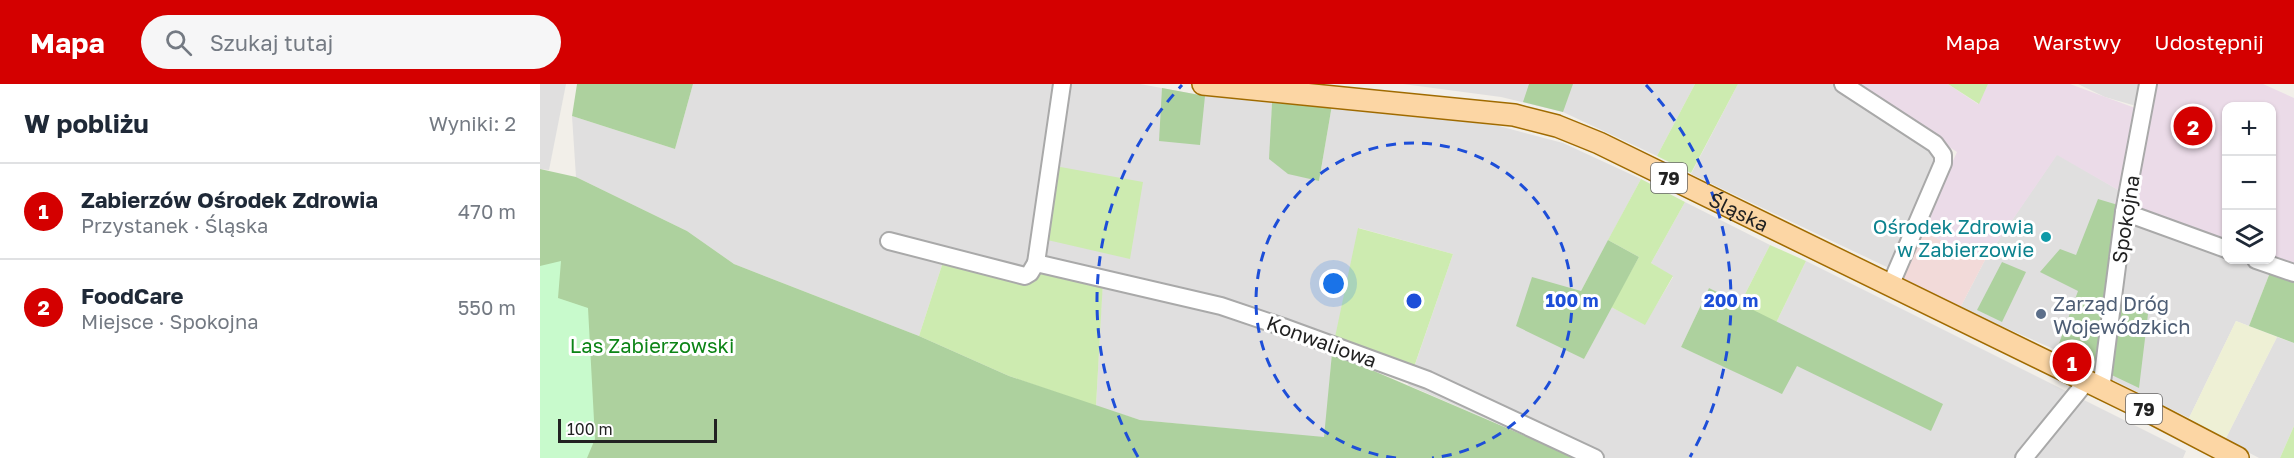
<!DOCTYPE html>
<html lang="pl">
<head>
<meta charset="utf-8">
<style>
  :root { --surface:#fff; --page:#f6f6f7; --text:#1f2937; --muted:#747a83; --line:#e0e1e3; --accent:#d40000 }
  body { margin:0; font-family:"Golos Text",sans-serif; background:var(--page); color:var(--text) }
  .controls { position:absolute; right:18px; top:18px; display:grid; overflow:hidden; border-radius:12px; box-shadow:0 2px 4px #0004 }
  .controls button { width:54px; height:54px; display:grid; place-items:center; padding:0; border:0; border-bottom:2px solid var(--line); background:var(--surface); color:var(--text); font:30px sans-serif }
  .scale { position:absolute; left:18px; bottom:15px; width:159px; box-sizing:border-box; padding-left:6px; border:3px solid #222; border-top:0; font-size:16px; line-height:21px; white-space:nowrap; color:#222; -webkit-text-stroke:4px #fff; paint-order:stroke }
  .you { position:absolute; left:794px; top:200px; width:21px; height:21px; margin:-15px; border:4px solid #fff; border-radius:50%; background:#1a73e8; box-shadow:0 0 0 9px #1a73e833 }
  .badge { display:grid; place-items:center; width:39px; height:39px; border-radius:50%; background:var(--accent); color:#fff; font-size:20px; font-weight:700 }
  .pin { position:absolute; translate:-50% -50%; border:3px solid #fff; box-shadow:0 2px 6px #0006 }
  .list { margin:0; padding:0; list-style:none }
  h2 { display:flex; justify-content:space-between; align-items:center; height:78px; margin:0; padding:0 24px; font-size:26px }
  h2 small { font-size:20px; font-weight:400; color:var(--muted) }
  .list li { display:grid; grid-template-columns:39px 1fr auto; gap:18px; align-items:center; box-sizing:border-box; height:96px; padding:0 24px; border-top:2px solid var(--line) }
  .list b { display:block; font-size:22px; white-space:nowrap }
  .list p { margin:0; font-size:20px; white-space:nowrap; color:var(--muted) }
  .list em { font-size:20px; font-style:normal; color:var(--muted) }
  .icon { flex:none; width:33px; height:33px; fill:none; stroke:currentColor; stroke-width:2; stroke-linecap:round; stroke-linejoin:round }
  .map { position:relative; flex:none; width:1754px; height:374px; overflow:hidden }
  header { display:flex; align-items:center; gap:36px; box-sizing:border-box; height:84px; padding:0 30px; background:var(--accent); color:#fff }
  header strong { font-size:28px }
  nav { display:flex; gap:33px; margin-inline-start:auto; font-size:21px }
  .search { width:420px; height:54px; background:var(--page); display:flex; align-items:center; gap:15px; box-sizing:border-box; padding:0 21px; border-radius:33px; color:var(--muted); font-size:22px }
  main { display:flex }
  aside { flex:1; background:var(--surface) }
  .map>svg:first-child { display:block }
  .residential { fill:#e0dfdf }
  .commercial { fill:#f2dad9 }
  .industrial { fill:#ebdbe8 }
  .farmland { fill:#eef0d5 }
  .grass { fill:#cdebb0 }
  .forest { fill:#add19e }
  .park { fill:#c8facc }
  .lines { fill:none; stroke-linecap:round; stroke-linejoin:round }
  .minor-casing { stroke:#a9a9a9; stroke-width:20 }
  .major-casing { stroke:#a06b00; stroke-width:24 }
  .minor { stroke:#fff; stroke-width:16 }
  .major { stroke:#fcd6a4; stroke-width:21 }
  .ring { fill:none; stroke:#1d4ed8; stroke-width:3; stroke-dasharray:10 8 }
  .culture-dot { fill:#0f9aa8; stroke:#fff; stroke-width:2 }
  .service-dot { fill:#5c6f8a; stroke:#fff; stroke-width:2 }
  .labels { text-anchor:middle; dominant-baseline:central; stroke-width:6; stroke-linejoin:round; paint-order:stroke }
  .shield { fill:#fff; stroke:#646464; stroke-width:1.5 }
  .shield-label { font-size:18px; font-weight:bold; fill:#222 }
  .street-label { font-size:20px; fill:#222; stroke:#fff }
  .culture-label { font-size:20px; fill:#0d838f; stroke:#fff; text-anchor:end }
  .service-label { font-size:20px; fill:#4e5e75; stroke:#fff; text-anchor:start }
  .park-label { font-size:20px; fill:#0c8416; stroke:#fff }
  .centre { fill:#1d4ed8; stroke:#fff; stroke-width:3 }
  .ring-label { font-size:18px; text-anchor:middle; font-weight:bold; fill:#1d4ed8; stroke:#fff; stroke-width:6; stroke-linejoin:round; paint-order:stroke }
</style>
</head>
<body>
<header>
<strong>Mapa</strong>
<div class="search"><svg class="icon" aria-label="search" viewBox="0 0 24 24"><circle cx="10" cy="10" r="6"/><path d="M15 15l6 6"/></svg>Szukaj tutaj</div>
<nav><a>Mapa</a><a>Warstwy</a><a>Udostępnij</a></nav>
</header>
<main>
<aside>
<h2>W pobliżu<small>Wyniki: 2</small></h2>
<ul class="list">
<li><span class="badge">1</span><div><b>Zabierzów Ośrodek Zdrowia</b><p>Przystanek · Śląska</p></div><em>470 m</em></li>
<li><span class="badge">2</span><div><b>FoodCare</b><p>Miejsce · Spokojna</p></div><em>550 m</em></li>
</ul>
</aside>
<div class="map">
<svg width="1754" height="374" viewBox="0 0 1754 374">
  <rect width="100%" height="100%" fill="#f2efe9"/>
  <g class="residential">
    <path d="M0,0H26L9,86L0,85Z"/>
    <path d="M153,0H600L665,12L732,19L730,75L779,97L792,21L959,42L1023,59L1101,95L1041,207L1044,275L1071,223L1105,240L1133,193L1111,179L1145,118L1230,161L1200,220L1169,204L1141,263L1242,309L1269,255L1236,239L1266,177L1646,367L1643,374H1037L868,301L913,170L819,144L792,269L785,354L600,336L556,322L563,192L499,180L496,198L404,175L379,252L194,180L147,147L36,93L32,32L135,65Z"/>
    <path d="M863,0H1155L1117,72L1023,28L961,13Z"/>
    <path d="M1198,0H1294L1399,68L1351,185L1151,90Z"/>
    <path d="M1538,0H1599L1596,22L1565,13Z"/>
    <path d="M1517,70L1580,107L1555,283L1420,224L1445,176Z"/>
    <path d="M1591,135L1686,170V176H1701L1731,186L1709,242L1696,237L1649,334L1569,294Z"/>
    <path d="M1737,253L1754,259V342L1740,374H1719L1685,356Z"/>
  </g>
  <path class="commercial" d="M1381,147L1445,176L1420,224L1359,196Z"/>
  <path class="industrial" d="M1311,0H1408L1438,20L1448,0H1530L1606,28L1613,0H1723L1754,14V181L1732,173V22H1686V158L1574,119L1580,107L1517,71L1445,176L1381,147L1417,68Z"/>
  <path class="farmland" d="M1696,237L1737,253L1685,356L1649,334Z"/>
  <g class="grass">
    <path d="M1155,0H1198L1151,89L1117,72Z"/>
    <path d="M1408,0H1448L1439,20Z"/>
    <path d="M515,82L603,98L590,175L503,155Z"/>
    <path d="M1101,95L1145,118L1111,179L1133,192L1105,241L1071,223L1099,173L1068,156Z"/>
    <path d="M818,144L913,170L874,283L795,253Z"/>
    <path d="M1230,161L1266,177L1236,239L1200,220Z"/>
    <path d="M404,175L495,198L499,180L563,197L556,322L469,292L379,252Z"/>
    <path d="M1754,342V374H1740Z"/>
  </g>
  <g class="forest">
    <path d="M37,0H153L135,65L32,32Z"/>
    <path d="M989,0H1033L1023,28L983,18Z"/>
    <path d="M622,4L665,12L660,61L619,57Z"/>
    <path d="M732,19L792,21L779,97L748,90L729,75Z"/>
    <path d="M0,85L36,93L147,147L194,180L379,252L469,292L600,336L784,353L792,269L1037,374H0Z"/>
    <path d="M1558,115L1578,121L1568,215L1608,230L1599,304L1517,265L1538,207L1500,188L1520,165L1536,171Z"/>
    <path d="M1068,156L1099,173L1044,275L976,242L992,193L1041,207Z"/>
    <path d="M1462,178L1486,188L1462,238L1437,226Z"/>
    <path d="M1731,186L1754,195V259L1709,242Z"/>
    <path d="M1169,204L1403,320L1391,347L1257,282L1242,310L1141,263Z"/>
  </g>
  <path class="park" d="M21,177L18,214L48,224L55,355L47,374H0V182Z"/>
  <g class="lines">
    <defs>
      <g id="minor">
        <path d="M1303,0L1395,60L1403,71V79L1350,202"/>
        <path d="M1584,128L1686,165"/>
        <path d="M349,157L485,192L490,189L496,179L681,222L743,243L888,296L1055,374"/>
        <path d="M1716,176L1754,189"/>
        <path d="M496,179L522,0"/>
        <path d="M1561,306L1584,128L1608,0"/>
        <path d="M1484,374L1546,298"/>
      </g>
      <g id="major">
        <path id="s1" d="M663,0L974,31L1017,42L1059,59L1606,326L1698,374"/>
      </g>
    </defs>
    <use href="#minor" class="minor-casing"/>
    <use href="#major" class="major-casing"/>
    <use href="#minor" class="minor"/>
    <use href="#major" class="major"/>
  </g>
  <g class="ring">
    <path d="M856 374A158 158 0 1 1 892 374"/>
    <path d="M598 373A317 317 0 0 1 642 1M1106 1A317 317 0 0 1 1150 373"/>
  </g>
  <circle class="culture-dot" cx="1506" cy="153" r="6"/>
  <circle class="service-dot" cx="1501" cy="230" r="6"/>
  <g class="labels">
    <g class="shield">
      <rect x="1111" y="79" width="36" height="30" rx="4.5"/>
      <rect x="1586" y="310" width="36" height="30" rx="4.5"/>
    </g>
    <g class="shield-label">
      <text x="1129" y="94">79</text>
      <text x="1604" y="325">79</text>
    </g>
    <g class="street-label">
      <text stroke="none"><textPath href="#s1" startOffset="558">Śląska</textPath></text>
      <text transform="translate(1585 135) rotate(-81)">Spokojna</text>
      <text transform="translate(782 257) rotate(20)">Konwaliowa</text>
    </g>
    <g class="culture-label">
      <text x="1494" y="142">Ośrodek Zdrowia<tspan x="1494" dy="23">w Zabierzowie</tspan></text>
    </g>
    <g class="service-label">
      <text x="1513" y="219">Zarząd Dróg<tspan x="1513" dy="23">Wojewódzkich</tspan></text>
    </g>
    <g class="park-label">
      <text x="112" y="261">Las Zabierzowski</text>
    </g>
  </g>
  <circle cx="874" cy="217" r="9" class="centre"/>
  <g class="ring-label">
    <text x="1032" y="223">100 m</text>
    <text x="1191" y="223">200 m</text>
  </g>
</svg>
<div class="controls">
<button>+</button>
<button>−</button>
<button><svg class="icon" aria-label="layers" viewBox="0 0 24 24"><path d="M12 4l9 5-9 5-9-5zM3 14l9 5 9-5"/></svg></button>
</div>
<div class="scale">100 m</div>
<div class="you"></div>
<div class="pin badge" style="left:1532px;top:278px">1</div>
<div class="pin badge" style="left:1653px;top:42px">2</div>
</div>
</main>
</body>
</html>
